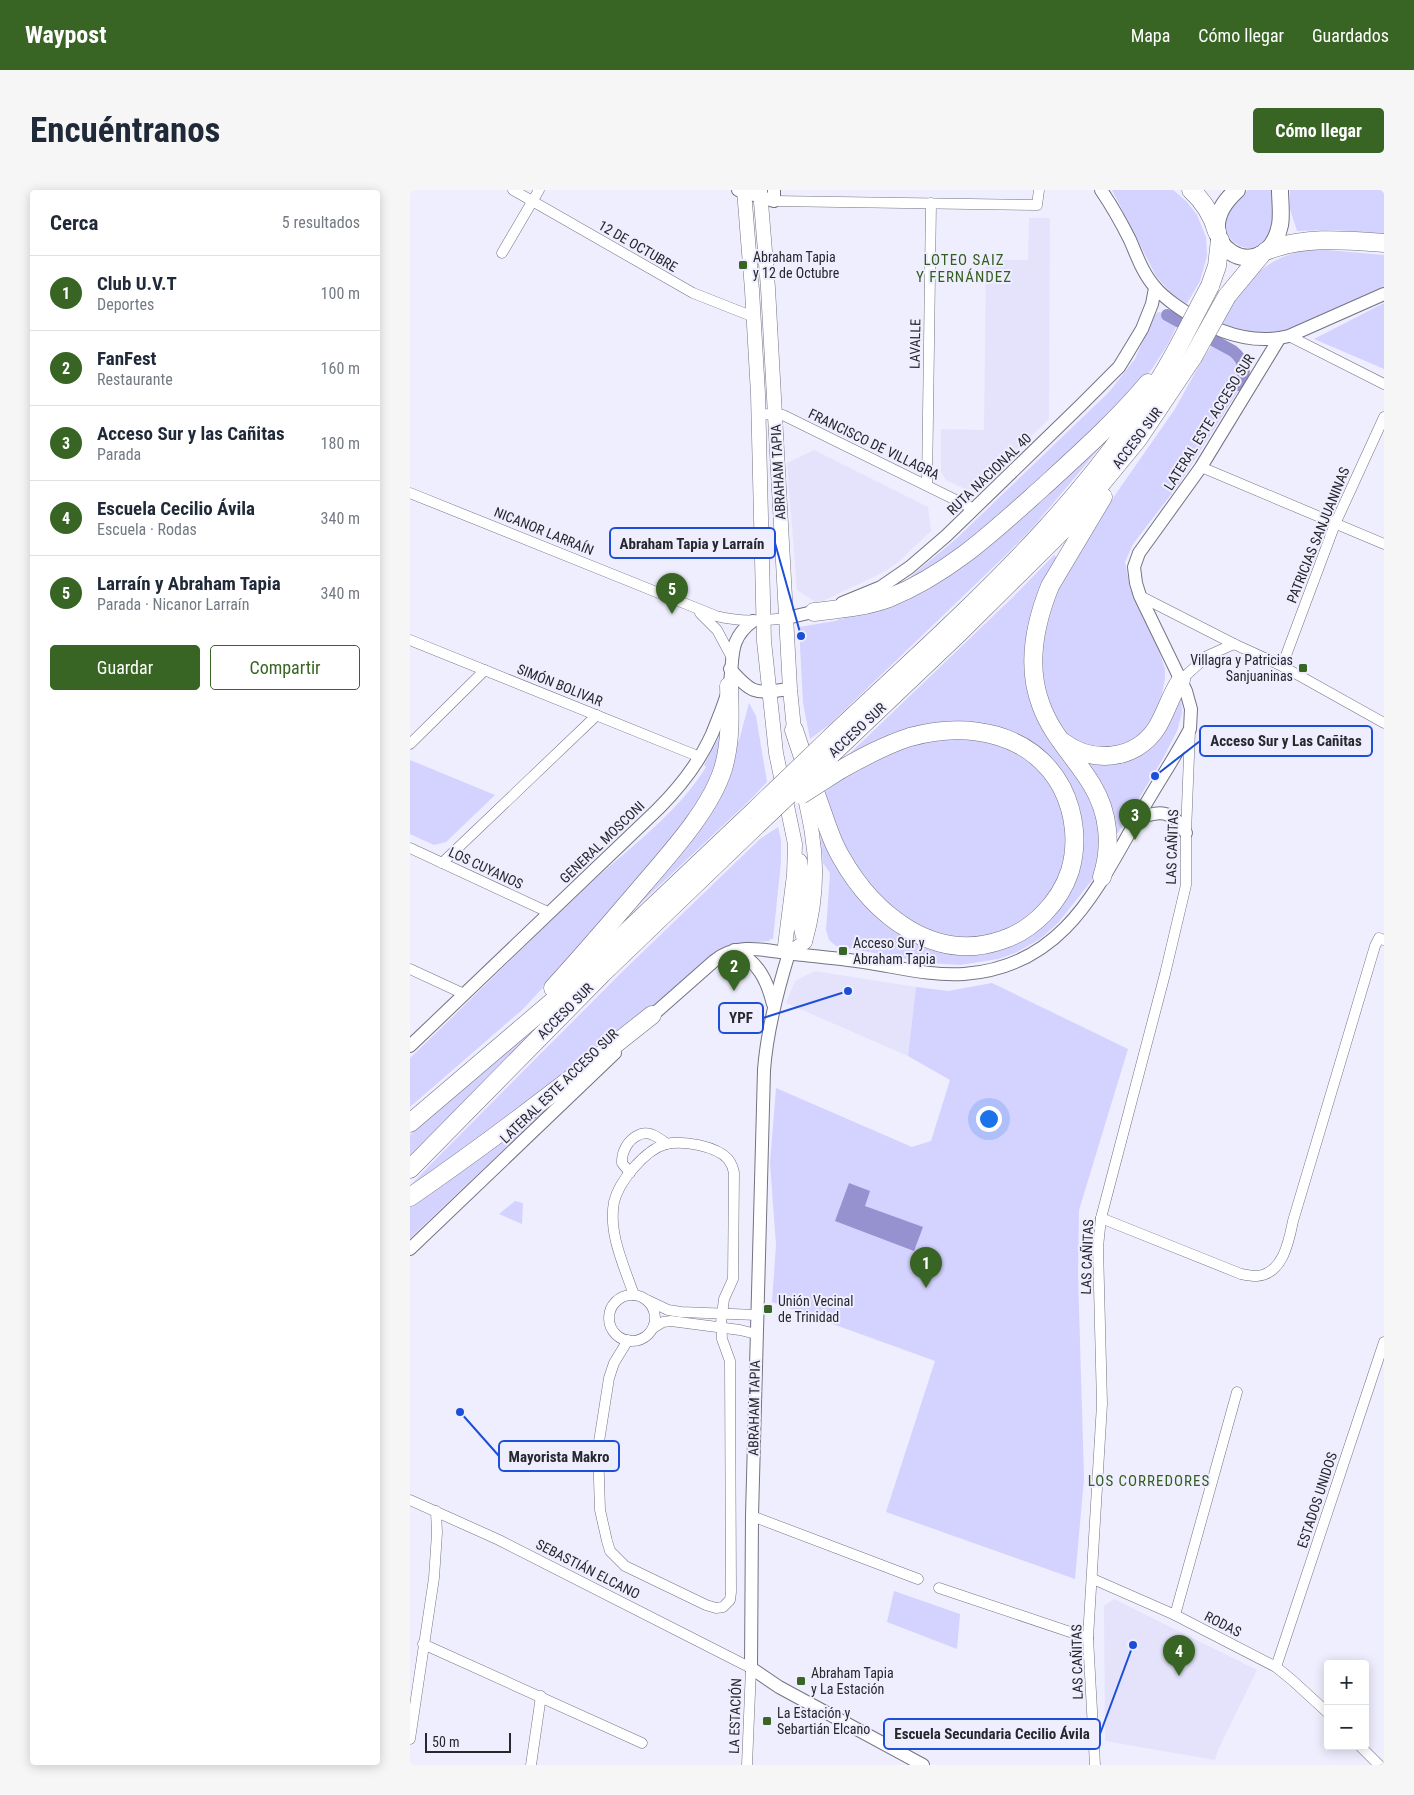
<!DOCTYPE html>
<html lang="es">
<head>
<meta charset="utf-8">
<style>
  :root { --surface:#fff; --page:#f6f6f7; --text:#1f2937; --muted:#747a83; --line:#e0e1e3; --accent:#386523 }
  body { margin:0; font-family:"Roboto Condensed",sans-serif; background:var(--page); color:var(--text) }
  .controls { position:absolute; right:15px; bottom:15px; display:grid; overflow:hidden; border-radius:5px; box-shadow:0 2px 12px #0003 }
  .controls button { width:45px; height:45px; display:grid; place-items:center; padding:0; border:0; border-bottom:1px solid var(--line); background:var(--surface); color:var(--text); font:25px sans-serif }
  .scale { position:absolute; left:15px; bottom:12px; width:86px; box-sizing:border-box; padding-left:5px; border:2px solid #27272d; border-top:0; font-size:14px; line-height:18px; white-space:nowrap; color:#27272d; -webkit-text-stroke:4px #efeeff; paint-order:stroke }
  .you { position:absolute; left:578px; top:928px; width:18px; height:18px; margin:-12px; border:4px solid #fff; border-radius:50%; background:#1a73e8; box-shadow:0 0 0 8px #1a73e833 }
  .badge { display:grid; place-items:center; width:32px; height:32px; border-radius:50%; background:var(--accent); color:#fff; font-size:16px; font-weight:700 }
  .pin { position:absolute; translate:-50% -41px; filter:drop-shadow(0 1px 2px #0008) }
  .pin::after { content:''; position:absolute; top:26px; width:18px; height:15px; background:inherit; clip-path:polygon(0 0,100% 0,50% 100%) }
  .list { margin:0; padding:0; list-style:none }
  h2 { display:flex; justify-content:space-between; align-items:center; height:65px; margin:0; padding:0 20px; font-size:21px }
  h2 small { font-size:16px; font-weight:400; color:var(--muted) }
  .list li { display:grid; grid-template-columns:32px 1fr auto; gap:15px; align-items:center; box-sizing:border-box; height:75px; padding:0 20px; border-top:1px solid var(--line) }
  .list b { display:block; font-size:19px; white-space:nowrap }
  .list p { margin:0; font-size:16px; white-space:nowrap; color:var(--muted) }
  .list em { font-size:16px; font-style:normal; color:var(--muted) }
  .actions { display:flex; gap:10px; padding:15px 20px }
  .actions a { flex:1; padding:11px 0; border:1px solid var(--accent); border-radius:5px; text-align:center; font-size:18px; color:var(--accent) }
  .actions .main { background:var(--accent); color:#fff }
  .map { position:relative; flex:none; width:974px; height:1575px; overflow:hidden; border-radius:5px }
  header { display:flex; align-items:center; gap:30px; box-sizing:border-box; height:70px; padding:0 25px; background:var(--accent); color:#fff }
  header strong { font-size:24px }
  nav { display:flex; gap:28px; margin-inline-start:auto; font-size:18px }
  .intro { display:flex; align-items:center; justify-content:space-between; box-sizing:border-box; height:120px; padding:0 30px }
  h1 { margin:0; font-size:35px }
  .button { padding:12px 22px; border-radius:5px; background:var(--accent); color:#fff; font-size:18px; font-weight:700 }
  main { display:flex; gap:30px; padding:0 30px }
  aside { flex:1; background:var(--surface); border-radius:5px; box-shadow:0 2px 12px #0003 }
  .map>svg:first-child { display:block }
  .built { fill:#e4e3fb }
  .green { fill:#d4d2fe }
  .water { fill:#9691cf }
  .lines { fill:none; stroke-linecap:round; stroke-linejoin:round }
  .canal { stroke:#9691cf; stroke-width:12 }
  .minor-casing { stroke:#737382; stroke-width:11 }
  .tertiary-casing { stroke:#737382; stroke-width:14 }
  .secondary-casing { stroke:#737382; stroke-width:15 }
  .trunk-casing { stroke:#737382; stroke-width:18 }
  .motorway-casing { stroke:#737382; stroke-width:19 }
  .minor { stroke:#fff; stroke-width:10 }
  .tertiary { stroke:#fff; stroke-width:12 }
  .secondary { stroke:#fff; stroke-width:14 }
  .trunk { stroke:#fff; stroke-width:16 }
  .motorway { stroke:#fff; stroke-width:18 }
  .motorway-bridge-casing { stroke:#737382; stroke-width:19; stroke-linecap:butt }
  .motorway-bridge { stroke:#fff; stroke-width:18 }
  .poi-dot { fill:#386523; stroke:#efeeff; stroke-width:2 }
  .labels { text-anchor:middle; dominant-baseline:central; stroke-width:4; stroke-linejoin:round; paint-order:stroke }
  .street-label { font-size:14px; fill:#27272d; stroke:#efeeff }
  .poi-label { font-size:14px; fill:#27272d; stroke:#efeeff; text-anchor:start }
  .neighbourhood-label { font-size:15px; letter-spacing:1px; fill:#345d21; stroke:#efeeff }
  .leader { fill:none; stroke:#1d4ed8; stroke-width:2 }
  .callout-dot { fill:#1d4ed8; stroke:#efeeff; stroke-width:2 }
  .callout { fill:#efeeff; stroke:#1d4ed8; stroke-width:2 }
  .callout-label { font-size:15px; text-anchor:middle; font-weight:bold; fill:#27272d }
</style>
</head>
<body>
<header>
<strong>Waypost</strong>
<nav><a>Mapa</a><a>Cómo llegar</a><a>Guardados</a></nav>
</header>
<div class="intro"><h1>Encuéntranos</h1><a class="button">Cómo llegar</a></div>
<main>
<aside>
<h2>Cerca<small>5 resultados</small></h2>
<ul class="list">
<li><span class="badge">1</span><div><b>Club U.V.T</b><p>Deportes</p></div><em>100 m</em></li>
<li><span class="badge">2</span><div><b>FanFest</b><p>Restaurante</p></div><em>160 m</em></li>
<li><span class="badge">3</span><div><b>Acceso Sur y las Cañitas</b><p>Parada</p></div><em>180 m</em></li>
<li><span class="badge">4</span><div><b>Escuela Cecilio Ávila</b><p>Escuela · Rodas</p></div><em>340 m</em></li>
<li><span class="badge">5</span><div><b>Larraín y Abraham Tapia</b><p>Parada · Nicanor Larraín</p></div><em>340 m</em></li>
</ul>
<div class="actions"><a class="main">Guardar</a><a>Compartir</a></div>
</aside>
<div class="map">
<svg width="974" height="1575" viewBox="0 0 974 1575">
  <rect width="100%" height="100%" fill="#efeeff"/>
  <g class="built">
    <path d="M619,28H640L639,229L566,300L555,299L536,290L531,282V239L574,240L576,70H618Z"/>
    <path d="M404,260L518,317L521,341L487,373L474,382L413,411L406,412L387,400L377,273Z"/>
    <path d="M405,781L506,797L498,866L376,813L385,791Z"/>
    <path d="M704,1409L847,1480L808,1560L805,1570L695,1551L694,1416Z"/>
  </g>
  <g class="green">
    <path d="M702,0H763L776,11L787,25L796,47L797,66L790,91L776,115L759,101L746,86Z"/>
    <path d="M838,0H863C863,15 867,36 857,49C840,71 806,49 818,23C822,14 831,6 838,0Z"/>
    <path d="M880,0H974V44L923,40L887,41L880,19Z"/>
    <path d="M905,59L974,65V98L879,139C855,146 836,143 812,134C816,126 819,117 824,109C842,81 871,62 905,59Z"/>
    <path d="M974,113V179L904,149Z"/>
    <path d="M748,122L754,123L768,133L758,154L742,179L694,232L550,362L485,397L499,388L546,349L699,202L725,169L744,126Z"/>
    <path d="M804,152C823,163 842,170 827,195L830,198L769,294L723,354L715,372L720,398L749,461L755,479V488L750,514L743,531L724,551L693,560L660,551L639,521L628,473L642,408L694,321L765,219L791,172Z"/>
    <path d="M698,248L624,336L598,363L420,534L400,549L393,513L389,437L425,431L488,409Z"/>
    <path d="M644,365L649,369L617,474L672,588L693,636L686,685L648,733L630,749L605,763L588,769L550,775L519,773L426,756L419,750L416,740L420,683L413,673L410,641L477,730L577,759L656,701L657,599L572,538L431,572L601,409Z"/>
    <path d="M771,505L772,523L767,541L752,570L708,643H706L669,568L711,570Z"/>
    <path d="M339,513L346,526L357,592L342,608L197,745L322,568L330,547Z"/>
    <path d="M310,545L308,579L277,631L153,776L113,819L0,917V868C61,810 120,750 181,693C221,656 267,624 296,577L294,575Z"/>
    <path d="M556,548L593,555L624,575L647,601L658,644L652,684L632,716L592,744L543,751L489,728L440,675L412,604C440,581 475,561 510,553C525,550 541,549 556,548Z"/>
    <path d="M0,570L85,605L36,652L24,655L0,644Z"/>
    <path d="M368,637L371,650V672L363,749H360V751L330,753L309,760L191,861L0,1002V996L18,977L212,782L350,649Z"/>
    <path d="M582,793L718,859L669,1020L668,1084L674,1289L665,1389L476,1322L525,1171L362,1112L366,1055L360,973L366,898L502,957L521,951L540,890L498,866L506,797L538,801Z"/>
    <path d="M122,841C86,886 42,925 0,965V945Z"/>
    <path d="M136,918L137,919L0,1048V1014Z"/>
    <path d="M105,1011L113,1013L112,1034L89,1024Z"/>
    <path d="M484,1401L550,1424L547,1459L477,1432Z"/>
  </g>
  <path class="water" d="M439,993L460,1001L455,1016L513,1037L504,1061L425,1031Z"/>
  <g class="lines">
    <path class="canal" d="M757,125L823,161C835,171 837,182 829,195"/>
    <defs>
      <g id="minor">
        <path d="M103,0L283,103L344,127"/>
        <path d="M364,11L627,15L629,0"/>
        <path d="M92,63L129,0"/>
        <path d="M879,146L974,194"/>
        <path d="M349,224L373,225L564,319"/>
        <path d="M791,277L974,354"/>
        <path d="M517,295L521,13"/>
        <path d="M0,303L306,426C330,432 352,431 377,428"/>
        <path d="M730,406L824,454L872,476L974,533"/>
        <path d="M290,423L307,440L321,466"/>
        <path d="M0,450L290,567"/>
        <path d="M872,476L925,334L974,227"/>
        <path d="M771,490L797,466L824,454"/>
        <path d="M0,554L75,480"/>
        <path d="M0,658L140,723"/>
        <path d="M32,673L187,525"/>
        <path d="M0,779L54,804"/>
        <path d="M220,983L212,973C212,969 212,965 214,961C218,950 231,939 243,945C248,947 253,951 257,954"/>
        <path d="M691,1028L831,1084C836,1085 842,1086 847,1086C873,1084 879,1051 883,1031L965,756L969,748L974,750"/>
        <circle cx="222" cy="1128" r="23"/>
        <path d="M237,1110L258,1120L271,1122L347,1125"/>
        <path d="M243,1138L253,1132L261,1131L330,1140L346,1144"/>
        <path d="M218,1150L204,1173L199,1188L188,1258L190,1320L197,1351L200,1361L215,1376L296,1415L306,1418L313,1417L320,1410L321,1402L320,1171L312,1149L311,1133L314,1109L323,1089L324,983C323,977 321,973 318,969C306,956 273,950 256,954C235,960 209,991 204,1012C198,1043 214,1076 224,1105"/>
        <path d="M0,1310L89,1350L341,1478L337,1575"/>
        <path d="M342,1326L508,1389"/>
        <path d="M683,1389L765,1425L866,1477L882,1490L918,1523"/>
        <path d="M529,1398L678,1448"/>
        <path d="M765,1425L827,1202"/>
        <path d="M13,1454L232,1553"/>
        <path d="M866,1477L974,1152"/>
        <path d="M0,1549L24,1388L27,1343L26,1321"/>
        <path d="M950,1556L969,1575"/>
        <path d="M121,1575L131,1506"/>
        <path d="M685,1575L678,1448L692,1214L688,1057L691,1028L755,784L776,695V643L780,540"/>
      </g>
      <g id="tertiary">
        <path d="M328,0L364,11V0"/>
        <path d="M691,0C702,16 711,32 720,50C727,66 733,84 745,97C751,105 760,111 768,117C801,140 840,156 879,146L974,104"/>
        <path d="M432,413L471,397L500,377L536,346L671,215L709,177L717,164L732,139L742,114L745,98"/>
        <path d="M377,428L411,420"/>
        <path d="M320,479C344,506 345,503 380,499"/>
        <path d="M726,630C749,619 763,620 776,643"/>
        <path d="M324,760C348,771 357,790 363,814"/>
        <path d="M379,763C367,802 357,840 354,880L342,1326L341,1478L369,1497L513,1575"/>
        <path d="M236,831L304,771C328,751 357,761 384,764C410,767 435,769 460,773C491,778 522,786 554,784C650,777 684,705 726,631C743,600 763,571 780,539L781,519L776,501L730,406L726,393L724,377L729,363L791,277L869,149"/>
        <path d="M0,856L248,619C270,597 289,573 302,544C308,529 315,513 319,497C325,470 316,451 343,431"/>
        <path d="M0,1059L205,863"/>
      </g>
      <g id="secondary">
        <path d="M334,0L342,100L348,204L354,451L366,563L385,654L384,685L375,756L379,763L395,752C405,717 408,680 402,644C400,628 395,612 393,595"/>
        <path d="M350,0L358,98L380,499L385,549"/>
        <path d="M390,671C392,682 394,692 393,703C392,720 387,735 395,751"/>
      </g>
      <path id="trunk" d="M827,0C768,53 856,102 870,35C872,24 870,11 870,0"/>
      <g id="motorway">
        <path d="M781,0C794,12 802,24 807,42"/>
        <path d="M856,61C894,46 934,50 974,53"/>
        <path d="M800,96L807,76L810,50"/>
        <path d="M817,106L851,65"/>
        <path d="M404,422C429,419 455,417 479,408C539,384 585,340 632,298C669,264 706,231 738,193"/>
        <path d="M384,540C393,568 403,596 413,624C418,639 423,654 431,667C463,724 524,774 592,750C623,740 650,712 660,681C668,654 665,624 652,598C622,542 557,531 500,547C475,555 453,567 430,580"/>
        <path d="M422,546C548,427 683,313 767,159"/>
        <path d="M653,552C682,574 725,570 746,539C756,524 760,505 771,490"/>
        <path d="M426,560L548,444L655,338L728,249L783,167"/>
        <path d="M692,687C702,656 699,623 682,595C666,568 642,546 631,515C616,476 625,433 640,396L693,307"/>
        <path d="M143,798C174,764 204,729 233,695C261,662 300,620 313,579C321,552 320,524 319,496"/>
        <path d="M0,933L149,806L345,620"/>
        <path d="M0,979L192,784L347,635"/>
        <path d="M0,1007C83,950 163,888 242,825"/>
      </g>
    </defs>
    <use href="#minor" class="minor-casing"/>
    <use href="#tertiary" class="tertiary-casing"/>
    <use href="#secondary" class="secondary-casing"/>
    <use href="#trunk" class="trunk-casing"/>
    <use href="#motorway" class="motorway-casing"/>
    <use href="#minor" class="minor"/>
    <use href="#tertiary" class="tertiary"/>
    <use href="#secondary" class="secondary"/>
    <use href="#trunk" class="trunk"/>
    <use href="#motorway" class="motorway"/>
    <defs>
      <g id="motorway-bridge">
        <path d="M767,159L800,96"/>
        <path d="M783,167L817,106"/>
        <path d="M391,605L430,580"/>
        <path d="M345,620L422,546"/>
        <path d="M347,635L426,560"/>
      </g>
    </defs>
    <use href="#motorway-bridge" class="motorway-bridge-casing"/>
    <use href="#motorway-bridge" class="motorway-bridge"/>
  </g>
  <g class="poi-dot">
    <rect x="328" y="70" width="10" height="10" rx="2.5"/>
    <rect x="888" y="473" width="10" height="10" rx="2.5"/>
    <rect x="428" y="756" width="10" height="10" rx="2.5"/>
    <rect x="353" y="1114" width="10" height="10" rx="2.5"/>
    <rect x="386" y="1486" width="10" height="10" rx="2.5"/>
    <rect x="352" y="1526" width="10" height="10" rx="2.5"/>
  </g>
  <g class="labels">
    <g class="street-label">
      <text transform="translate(228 56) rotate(30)">12 DE OCTUBRE</text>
      <text transform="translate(505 154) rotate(-89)">LAVALLE</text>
      <text transform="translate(799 232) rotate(-58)">LATERAL ESTE ACCESO SUR</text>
      <text transform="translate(727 248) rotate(-53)">ACCESO SUR</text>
      <text transform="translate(464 254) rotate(26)">FRANCISCO DE VILLAGRA</text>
      <text transform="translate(368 282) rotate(-93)">ABRAHAM TAPIA</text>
      <text transform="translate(579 284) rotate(-44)">RUTA NACIONAL 40</text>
      <text transform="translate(134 341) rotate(22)">NICANOR LARRAÍN</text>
      <text transform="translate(908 345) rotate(-68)">PATRICIAS SANJUANINAS</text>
      <text transform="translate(150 495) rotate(22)">SIMÓN BOLIVAR</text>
      <text transform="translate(447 540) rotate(-43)">ACCESO SUR</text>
      <text transform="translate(192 652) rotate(-44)">GENERAL MOSCONI</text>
      <text transform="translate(762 657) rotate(-88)">LAS CAÑITAS</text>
      <text transform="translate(76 678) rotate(25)">LOS CUYANOS</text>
      <text transform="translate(155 821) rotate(-45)">ACCESO SUR</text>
      <text transform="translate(149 896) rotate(-44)">LATERAL ESTE ACCESO SUR</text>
      <text transform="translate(677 1067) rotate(-88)">LAS CAÑITAS</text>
      <text transform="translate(344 1218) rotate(-89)">ABRAHAM TAPIA</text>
      <text transform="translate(907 1310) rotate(-72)">ESTADOS UNIDOS</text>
      <text transform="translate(178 1379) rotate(27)">SEBASTIÁN ELCANO</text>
      <text transform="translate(813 1434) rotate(27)">RODAS</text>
      <text transform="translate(667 1472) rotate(-91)">LAS CAÑITAS</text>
      <text transform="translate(325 1526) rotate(-88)">LA ESTACIÓN</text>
    </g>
    <g class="poi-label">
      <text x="343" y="67">Abraham Tapia<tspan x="343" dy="16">y 12 de Octubre</tspan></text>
      <text x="883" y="470" text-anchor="end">Villagra y Patricias<tspan x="883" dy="16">Sanjuaninas</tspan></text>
      <text x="443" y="753">Acceso Sur y<tspan x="443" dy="16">Abraham Tapia</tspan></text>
      <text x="368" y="1111">Unión Vecinal<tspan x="368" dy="16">de Trinidad</tspan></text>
      <text x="401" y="1483">Abraham Tapia<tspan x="401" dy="16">y La Estación</tspan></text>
      <text x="367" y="1523">La Estación y<tspan x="367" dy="16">Sebartián Elcano</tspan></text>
    </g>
    <g class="neighbourhood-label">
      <text x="554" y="70">LOTEO SAIZ<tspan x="554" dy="17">Y FERNÁNDEZ</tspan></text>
      <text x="739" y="1291">LOS CORREDORES</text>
    </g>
  </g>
  <path class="leader" d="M391 446L365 353M745 586L790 551M438 801L353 828M50 1222L89 1266M723 1455L690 1544"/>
  <g class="callout-dot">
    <circle cx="391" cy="446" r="5"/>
    <circle cx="745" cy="586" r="5"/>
    <circle cx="438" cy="801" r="5"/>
    <circle cx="50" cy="1222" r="5"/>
    <circle cx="723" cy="1455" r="5"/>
  </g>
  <g class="callout">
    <rect x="200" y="338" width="165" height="30" rx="5"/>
    <rect x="790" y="536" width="172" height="30" rx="5"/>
    <rect x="309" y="813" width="44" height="30" rx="5"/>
    <rect x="89" y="1251" width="120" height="30" rx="5"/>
    <rect x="474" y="1529" width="216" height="30" rx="5"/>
  </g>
  <g class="callout-label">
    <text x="282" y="359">Abraham Tapia y Larraín</text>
    <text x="876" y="556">Acceso Sur y Las Cañitas</text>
    <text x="331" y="833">YPF</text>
    <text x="149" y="1272">Mayorista Makro</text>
    <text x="582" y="1549">Escuela Secundaria Cecilio Ávila</text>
  </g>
</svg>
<div class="controls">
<button>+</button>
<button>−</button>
</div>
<div class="scale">50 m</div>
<div class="you"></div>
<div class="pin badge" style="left:516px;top:1098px">1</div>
<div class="pin badge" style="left:324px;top:801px">2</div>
<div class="pin badge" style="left:725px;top:650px">3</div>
<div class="pin badge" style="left:769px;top:1486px">4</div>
<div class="pin badge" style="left:262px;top:424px">5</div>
</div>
</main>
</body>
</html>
